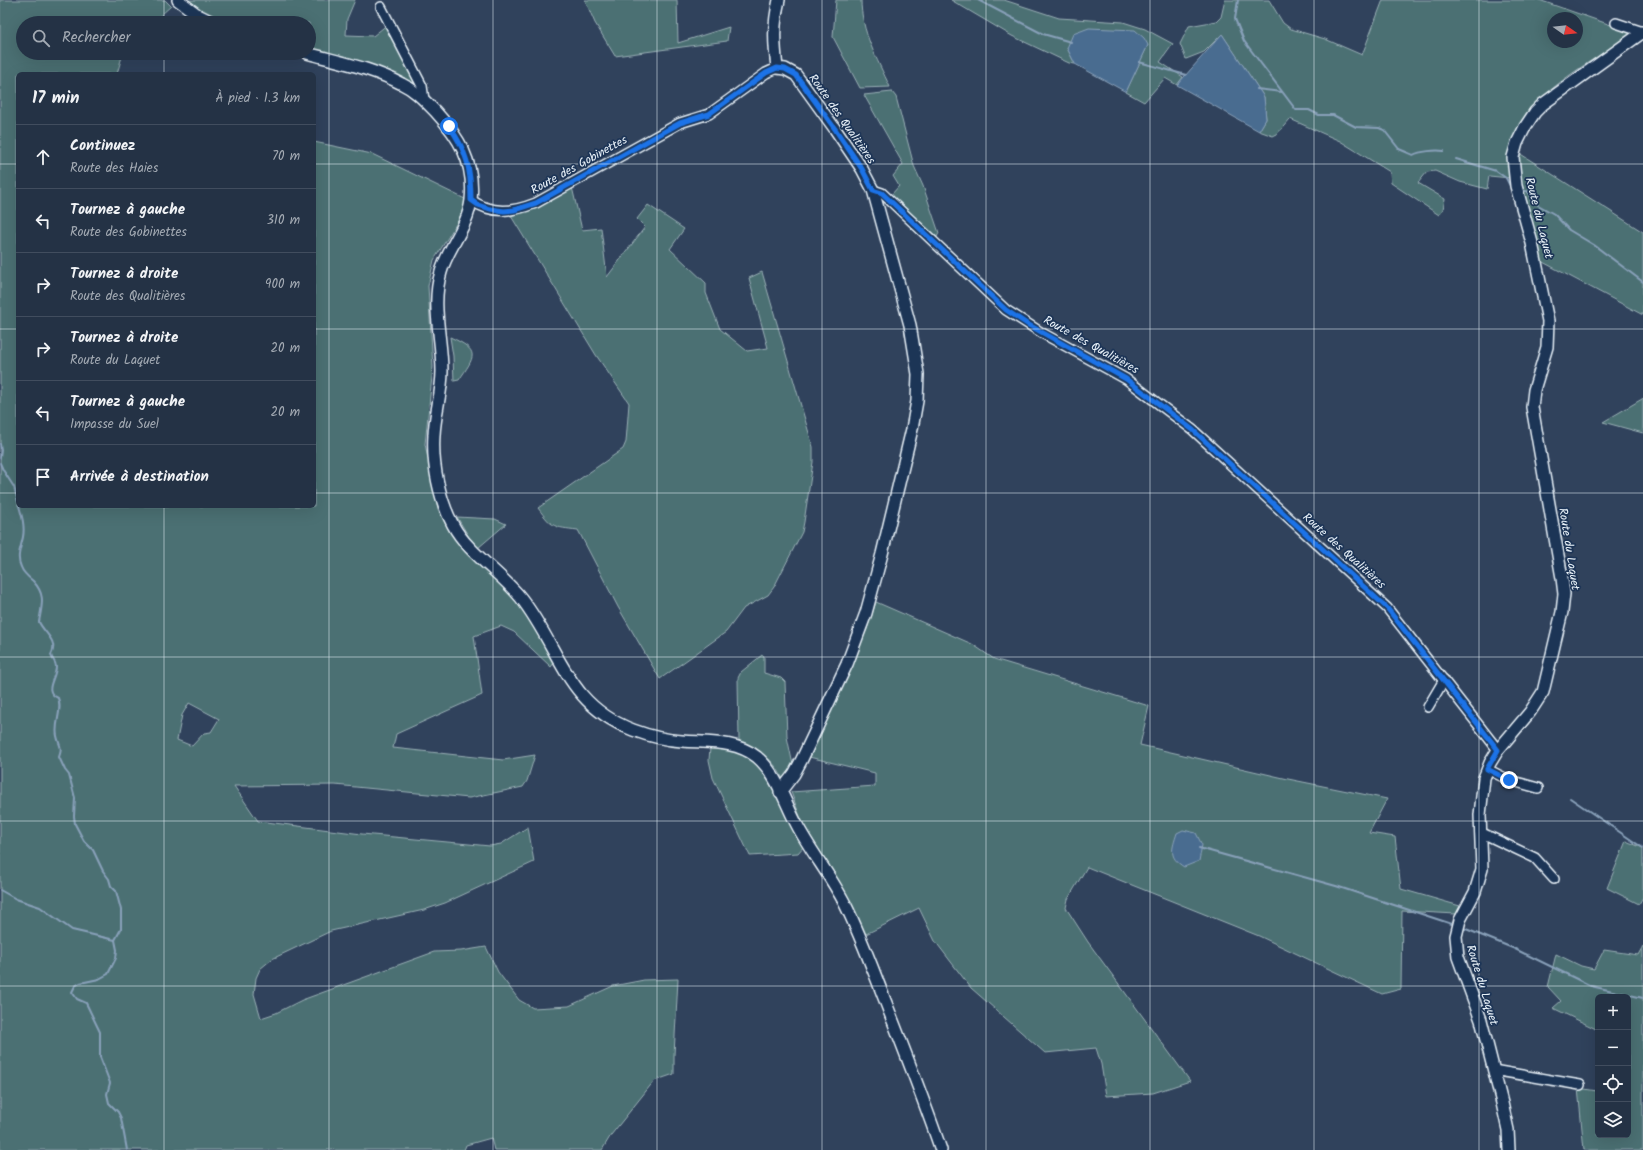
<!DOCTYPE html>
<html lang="fr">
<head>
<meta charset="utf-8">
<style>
  :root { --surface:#243245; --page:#303e50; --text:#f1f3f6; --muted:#a3aab3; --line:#414d5e }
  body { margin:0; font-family:Kalam,sans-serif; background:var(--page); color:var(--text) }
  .controls { position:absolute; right:12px; bottom:12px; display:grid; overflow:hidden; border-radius:6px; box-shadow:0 4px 16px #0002 }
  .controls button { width:36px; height:36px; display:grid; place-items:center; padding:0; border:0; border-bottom:1px solid var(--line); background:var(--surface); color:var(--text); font:20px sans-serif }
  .compass { position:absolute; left:1547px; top:12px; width:36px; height:36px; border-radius:50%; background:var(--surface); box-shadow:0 4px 16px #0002; rotate:104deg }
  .stop { position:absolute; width:12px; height:12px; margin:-9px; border:3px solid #1a73e8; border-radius:50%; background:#fff }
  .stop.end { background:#1a73e8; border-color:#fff; box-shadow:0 1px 4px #0008 }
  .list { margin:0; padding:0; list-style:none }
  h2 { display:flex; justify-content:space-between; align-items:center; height:52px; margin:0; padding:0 16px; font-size:17px }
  h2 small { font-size:13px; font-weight:400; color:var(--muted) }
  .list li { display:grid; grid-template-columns:26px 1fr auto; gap:12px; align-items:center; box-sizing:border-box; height:64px; padding:0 16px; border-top:1px solid var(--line) }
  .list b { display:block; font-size:15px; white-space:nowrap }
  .list p { margin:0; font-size:13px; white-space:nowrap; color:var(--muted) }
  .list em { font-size:13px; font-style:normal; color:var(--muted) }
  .icon { flex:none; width:22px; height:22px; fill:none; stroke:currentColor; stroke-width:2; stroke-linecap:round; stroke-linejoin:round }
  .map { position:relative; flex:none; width:1643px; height:1150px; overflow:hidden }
  .search { position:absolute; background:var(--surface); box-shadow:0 4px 16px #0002; left:16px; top:16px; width:300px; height:44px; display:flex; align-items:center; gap:10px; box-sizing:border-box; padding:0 14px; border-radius:22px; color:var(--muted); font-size:15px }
  .panel { position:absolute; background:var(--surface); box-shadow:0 4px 16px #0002; left:16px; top:72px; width:300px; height:436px; border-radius:6px }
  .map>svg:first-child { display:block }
  .green { fill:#4b7073; stroke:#9ab0b6; fill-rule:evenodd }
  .water { fill:#496c90; stroke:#89a1ba }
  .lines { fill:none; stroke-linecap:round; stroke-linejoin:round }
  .stream { stroke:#89a1ba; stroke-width:2 }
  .minor-casing { stroke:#e8f1f8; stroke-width:12 }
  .tertiary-casing { stroke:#e8f1f8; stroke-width:14 }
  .minor { stroke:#1d3557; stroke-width:9 }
  .tertiary { stroke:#1d3557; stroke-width:11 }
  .route { stroke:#1a73e8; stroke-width:5 }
  .grid { fill:none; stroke:#e8f1f8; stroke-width:1; stroke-opacity:0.55 }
  .labels { text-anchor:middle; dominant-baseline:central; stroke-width:3.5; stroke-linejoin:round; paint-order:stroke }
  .street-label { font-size:12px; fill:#e8f1f8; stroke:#1d3557 }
</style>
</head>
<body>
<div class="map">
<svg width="1643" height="1150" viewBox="0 0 1643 1150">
  <rect width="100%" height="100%" fill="#30425c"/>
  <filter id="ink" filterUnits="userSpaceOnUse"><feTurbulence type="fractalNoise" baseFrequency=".025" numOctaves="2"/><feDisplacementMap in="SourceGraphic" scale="8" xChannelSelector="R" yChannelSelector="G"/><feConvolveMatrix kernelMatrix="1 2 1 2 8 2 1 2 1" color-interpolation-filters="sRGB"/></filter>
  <g filter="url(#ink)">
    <g class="green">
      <path d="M0,0H165L171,6L152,23H23V53H123L117,74H18V506H314V142L372,154L467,200L458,221L434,260L428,286L433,367L425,444L438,509L447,527L456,540L519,601L552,655L554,663L551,667L514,632L501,626L474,636L482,695L396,734L393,748L503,760L535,755L527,781L523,787L469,798L335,785L234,786L258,821L362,834L490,846L501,844L528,827L534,862L445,903L424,910L331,931L272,959L260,969L256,978L254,994L261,1018L276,1013L302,1000L434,952L461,951L486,947L498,972L519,1000L533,1008L569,1006L613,986L644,980L678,979L674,1055V1074L654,1081L611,1135L602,1150H494L491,1138L466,1145L464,1150H0ZM189,703L219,719L211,732L204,733L192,746L177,740L182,715Z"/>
      <path d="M186,0H355L347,19L346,35L373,36L388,24L417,79L415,83L372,67L309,50V23H224L199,10Z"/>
      <path d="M585,0H677L678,43L729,27L727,41L615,56L595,23Z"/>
      <path d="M836,0H861C861,31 877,59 890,87L860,88L833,37Z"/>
      <path d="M951,0H1004L1059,18L1123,22L1145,29L1173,44L1160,62L1183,77L1177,85L1165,78L1144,102L1126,92L1148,45L1067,48L1075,64L1069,63L1012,36Z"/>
      <path d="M1225,0H1269L1283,23L1291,29L1325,39L1362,55L1383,0H1539L1631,32L1632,35C1596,58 1526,96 1514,138C1510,150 1511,166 1510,178L1489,176L1487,189L1460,182L1435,171L1427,172L1418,183L1445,199L1443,209L1439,215L1391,183L1390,172L1340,141L1290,119L1277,134L1273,136L1259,131L1266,119L1264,97L1222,34L1204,52L1186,59L1180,44L1189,26L1217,21L1221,17ZM1553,18H1577V42H1553Z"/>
      <path d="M892,92L896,97L914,166L923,186L939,233L937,237L891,195L899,186L893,176L903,164L864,95Z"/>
      <path d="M1519,153L1643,232V315L1539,260C1532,232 1514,180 1519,153Z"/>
      <path d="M572,187L582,230L601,228L607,277L645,227L637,219L648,205L684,229L670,249L706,283V293L720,329L747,351L768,348L749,278L762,272L813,447V462L804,522L802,532L774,587L768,595L744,608L726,632L660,679L618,607L578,530C553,527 553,528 538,508L623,449L626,442L629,403L596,355L511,216L537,207Z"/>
      <path d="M450,337C481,351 475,356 459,380L454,381L453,356Z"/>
      <path d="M1643,398V433L1603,422L1642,399Z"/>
      <path d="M457,517L495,519L506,524L478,548L469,537Z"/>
      <path d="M876,602L972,644L994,659L1149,706L1140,745L1288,779L1387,799L1369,833L1395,837L1401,889L1460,906L1456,914L1402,911L1401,989L1382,994L1259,936L1087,867L1068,899L1066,908L1088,942L1190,1081L1153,1093L1106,1096L1101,1064L1096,1048L1045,1053L971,988L935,941L919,908L864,935L840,883L802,822L791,792L875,786V773L809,757L867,629Z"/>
      <path d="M762,655L764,656V673L781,678L785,682L787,737L793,765L783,779C774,760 759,748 739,741L738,678L741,672Z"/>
      <path d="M710,748C734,750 743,749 761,768L804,846L798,853L750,856L713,778L709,760Z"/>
      <path d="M1626,841L1643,848V897L1639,904L1607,888Z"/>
      <path d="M1643,946V1150H1584L1578,1088L1597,1091L1598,1087V1135H1628V997H1598V1030L1553,1008L1561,1001L1548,987L1556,954L1581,966L1594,969L1604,950L1638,955Z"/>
    </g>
    <g class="water">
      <path d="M1089,28L1135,30L1144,38L1148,45L1126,92L1075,64L1067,48L1073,34Z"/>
      <path d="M1222,34L1264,97L1266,119L1259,131L1177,85Z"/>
      <path d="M1183,830L1196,833L1202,845L1199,861L1184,867C1168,857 1172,849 1177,833Z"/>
    </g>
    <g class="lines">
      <g class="stream">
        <path d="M978,0L1043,34L1071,42"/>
        <path d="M1238,0L1235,19L1244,41L1296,110H1309L1319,115H1333L1356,127L1379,128L1384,130L1399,149L1413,155C1420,151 1436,150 1444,151"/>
        <path d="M1139,62L1186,75"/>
        <path d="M1257,89L1282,92"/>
        <path d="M1456,159L1496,171L1506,178L1511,188"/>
        <path d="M1522,191H1527L1531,195V201L1554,214L1569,230L1594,245L1643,282"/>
        <path d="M0,444L1,450L0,458"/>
        <path d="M0,463L3,470L14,487L18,502"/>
        <path d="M19,506C22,516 25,526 23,537C21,547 16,557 21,567C23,573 28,577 33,581C46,595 42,604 39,622C44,633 59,641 51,655C52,660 56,661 56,667C56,679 42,691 58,698C63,710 54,723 57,736C59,746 63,746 59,757L65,770L69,775L75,798L74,816L75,824L84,841L93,850L103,871L109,879L111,886L116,891L121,910V929L115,940L117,950L116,958L108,974L99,979L80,983L75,986L72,992L77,999L86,1003L100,1032V1057L110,1083L107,1094L109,1103L118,1112L121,1118L127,1150"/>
        <path d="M1570,798L1643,848"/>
        <path d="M1199,848L1336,886L1455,925"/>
        <path d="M0,890L16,899L40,907L72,930L115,940"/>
        <path d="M1461,927L1515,949L1591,986L1643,998"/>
      </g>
      <defs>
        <g id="minor">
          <path d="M381,7L422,86L424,100"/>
          <path d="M1616,23L1643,32"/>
          <path d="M873,190L882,193L1006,310L1042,333L1126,379L1193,430L1387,608L1498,750"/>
          <path d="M471,200C492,215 513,212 536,203L680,123L709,114L766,73L777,68"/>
          <path d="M1428,707L1444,680"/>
          <path d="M1487,769L1509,780L1538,788"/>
          <path d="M1480,832L1535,858L1554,879"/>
          <path d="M1493,1070L1580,1085"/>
        </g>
        <g id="tertiary">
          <path d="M178,0L198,15L214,23"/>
          <path d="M779,0C773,26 774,42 777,68L785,69L796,75L835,129L862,169L873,190L910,325L918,374L917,401L912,429L882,554L866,613L847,664L802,759L794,774L780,792"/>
          <path d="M307,53C339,62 372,68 402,84C415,90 424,100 435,111C459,137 475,162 471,200C468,227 448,247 441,272C431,305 442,338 442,371C442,393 435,413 434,435C432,464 439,499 453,525C467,552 501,573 521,598C561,649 565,704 633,730C649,736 665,740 682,741C707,743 736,740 757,757C777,774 785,803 797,825C811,852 831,876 845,904C861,936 873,970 886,1003C905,1052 924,1100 941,1150"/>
          <path d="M1509,1150L1508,1130L1502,1103L1481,1020L1458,957L1456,936L1460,920L1475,892L1482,869L1480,815L1484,778L1490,763L1498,750L1530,712L1543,692L1562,612L1564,594L1562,578L1532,407L1534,390L1547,347L1548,321L1532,243L1516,186L1513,157L1517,143L1525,127L1535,112L1543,104L1643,32"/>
        </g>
      </defs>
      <use href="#minor" class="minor-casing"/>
      <use href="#tertiary" class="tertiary-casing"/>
      <use href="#minor" class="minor"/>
      <use href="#tertiary" class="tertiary"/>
    </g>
  </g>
  <g class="lines" filter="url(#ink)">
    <path class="route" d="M449,126C467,151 471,169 471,200L478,205L490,209L504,211L514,210L536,203L680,123L709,114L766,73L777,68L785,69L796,75L835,129L862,169L873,190L882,193L1006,310L1027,324L1126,379L1193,430L1387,608L1498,750L1487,769L1509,780"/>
  </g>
  <path class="grid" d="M164,0V23M329,0V1150M493,0V1150M657,0V1150M822,0V1150M986,0V1150M1150,0V1150M1314,0V1150M1479,0V1150M164,53V74M0,164H18M314,164H1643M0,329H18M314,329H1643M0,493H18M314,493H1643M164,506V1150M0,657H1643M0,821H1643M0,986H1643"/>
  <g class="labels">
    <g class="street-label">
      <text transform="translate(842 119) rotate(55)">Route des Qualitières</text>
      <text transform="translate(579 165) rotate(-29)">Route des Gobinettes</text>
      <text transform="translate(1539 218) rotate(76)">Route du Laquet</text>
      <text transform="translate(1091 345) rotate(29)">Route des Qualitières</text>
      <text transform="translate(1569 549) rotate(81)">Route du Laquet</text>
      <text transform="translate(1344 551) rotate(42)">Route des Qualitières</text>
      <text transform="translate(1482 985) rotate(73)">Route du Laquet</text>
    </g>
  </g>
</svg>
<div class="controls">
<button>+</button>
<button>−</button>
<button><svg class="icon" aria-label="locate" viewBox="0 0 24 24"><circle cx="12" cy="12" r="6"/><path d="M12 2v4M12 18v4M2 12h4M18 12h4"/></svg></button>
<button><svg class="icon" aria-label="layers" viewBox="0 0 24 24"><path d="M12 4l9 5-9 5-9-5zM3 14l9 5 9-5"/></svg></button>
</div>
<svg class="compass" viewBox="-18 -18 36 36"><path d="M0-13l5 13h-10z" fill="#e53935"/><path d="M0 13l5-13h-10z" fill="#a3aab3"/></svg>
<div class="stop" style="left:449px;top:126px"></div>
<div class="stop end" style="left:1509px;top:780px"></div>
<div class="search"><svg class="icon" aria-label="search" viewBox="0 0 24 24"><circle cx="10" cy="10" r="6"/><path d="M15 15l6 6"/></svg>Rechercher</div>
<section class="panel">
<h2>17 min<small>À pied · 1.3 km</small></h2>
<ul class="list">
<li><svg class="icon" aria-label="ahead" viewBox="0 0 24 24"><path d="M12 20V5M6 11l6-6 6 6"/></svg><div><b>Continuez</b><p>Route des Haies</p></div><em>70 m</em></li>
<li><svg class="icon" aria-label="left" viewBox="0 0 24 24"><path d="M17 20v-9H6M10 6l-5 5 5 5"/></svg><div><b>Tournez à gauche</b><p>Route des Gobinettes</p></div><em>310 m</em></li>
<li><svg class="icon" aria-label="right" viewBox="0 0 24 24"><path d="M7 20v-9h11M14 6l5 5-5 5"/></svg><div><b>Tournez à droite</b><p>Route des Qualitières</p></div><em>900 m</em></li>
<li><svg class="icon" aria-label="right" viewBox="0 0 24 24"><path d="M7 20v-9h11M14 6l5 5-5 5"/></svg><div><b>Tournez à droite</b><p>Route du Laquet</p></div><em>20 m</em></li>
<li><svg class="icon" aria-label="left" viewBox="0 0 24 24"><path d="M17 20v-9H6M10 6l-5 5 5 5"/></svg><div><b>Tournez à gauche</b><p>Impasse du Suel</p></div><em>20 m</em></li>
<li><svg class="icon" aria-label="arrive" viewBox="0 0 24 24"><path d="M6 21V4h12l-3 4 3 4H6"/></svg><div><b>Arrivée à destination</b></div></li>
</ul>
</section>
</div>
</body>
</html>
